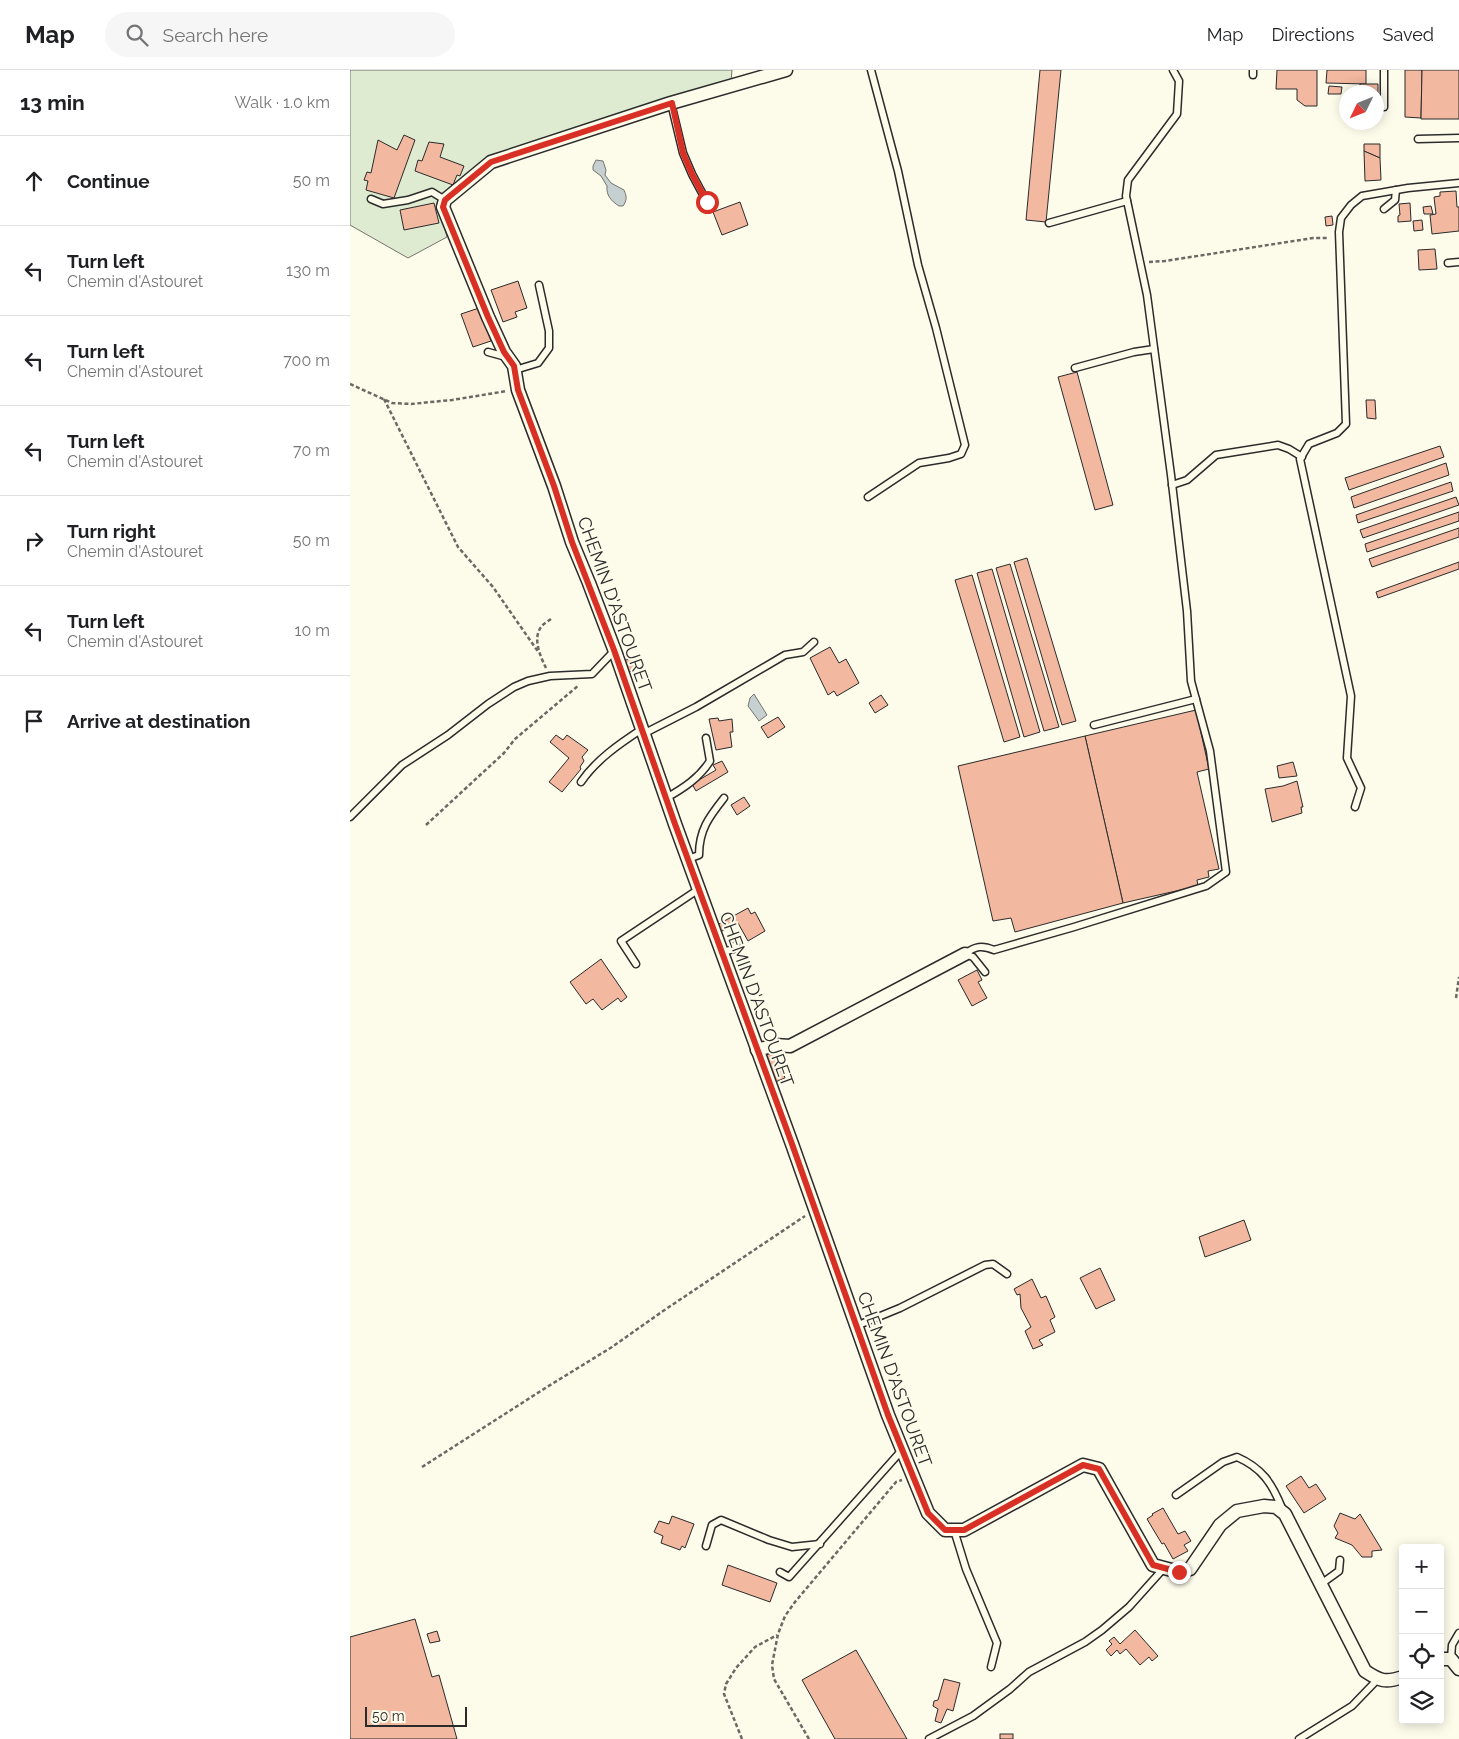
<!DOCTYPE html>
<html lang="en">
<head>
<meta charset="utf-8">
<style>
  :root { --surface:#fff; --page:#f6f6f6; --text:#202124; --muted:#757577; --line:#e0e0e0 }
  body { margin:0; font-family:Raleway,sans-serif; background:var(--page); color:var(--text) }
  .controls { position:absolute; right:15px; bottom:15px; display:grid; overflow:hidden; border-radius:5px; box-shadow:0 2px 12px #0003 }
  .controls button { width:45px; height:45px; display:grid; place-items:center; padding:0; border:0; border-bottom:1px solid var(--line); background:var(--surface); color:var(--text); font:25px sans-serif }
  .compass { position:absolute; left:989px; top:15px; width:45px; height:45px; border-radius:50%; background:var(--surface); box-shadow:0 2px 12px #0003; rotate:227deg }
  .scale { position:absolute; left:15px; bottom:12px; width:102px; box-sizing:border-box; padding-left:5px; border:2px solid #2b2b2b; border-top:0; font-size:14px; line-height:18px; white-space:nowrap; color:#2b2b2b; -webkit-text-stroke:4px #fdfbea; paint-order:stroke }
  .stop { position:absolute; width:15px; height:15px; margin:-11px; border:4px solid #d93025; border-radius:50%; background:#fff }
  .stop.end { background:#d93025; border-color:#fff; box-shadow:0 1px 5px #0008 }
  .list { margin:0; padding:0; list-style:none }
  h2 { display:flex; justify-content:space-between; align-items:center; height:65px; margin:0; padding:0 20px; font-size:21px }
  h2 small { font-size:16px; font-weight:400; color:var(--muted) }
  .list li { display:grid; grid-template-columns:32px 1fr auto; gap:15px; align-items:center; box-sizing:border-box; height:90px; padding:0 20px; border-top:1px solid var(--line) }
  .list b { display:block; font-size:19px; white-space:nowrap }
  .list p { margin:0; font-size:16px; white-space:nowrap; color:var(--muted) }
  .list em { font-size:16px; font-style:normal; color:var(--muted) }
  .icon { flex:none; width:28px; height:28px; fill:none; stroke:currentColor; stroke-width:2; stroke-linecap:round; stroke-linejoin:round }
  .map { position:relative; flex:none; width:1109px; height:1669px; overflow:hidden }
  header { display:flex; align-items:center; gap:30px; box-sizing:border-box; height:70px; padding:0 25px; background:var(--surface); border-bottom:1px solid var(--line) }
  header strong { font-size:24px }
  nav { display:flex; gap:28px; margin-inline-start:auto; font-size:18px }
  .search { width:350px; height:45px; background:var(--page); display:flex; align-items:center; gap:12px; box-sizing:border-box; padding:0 18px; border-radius:28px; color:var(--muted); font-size:19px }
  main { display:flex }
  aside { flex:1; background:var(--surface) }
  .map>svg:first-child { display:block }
  .green { fill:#deebd1; stroke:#74746e }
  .water { fill:#c7d0d0; stroke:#74746e }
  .building { fill:#f2b8a0; stroke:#2b2b2b }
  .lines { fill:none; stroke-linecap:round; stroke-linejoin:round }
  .lane-casing { stroke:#2b2b2b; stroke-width:9 }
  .street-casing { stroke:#2b2b2b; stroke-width:15 }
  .path { stroke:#6a6964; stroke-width:2.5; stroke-dasharray:4 2.5; stroke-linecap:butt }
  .lane { stroke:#fdfbea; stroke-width:6 }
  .street { stroke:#fdfbea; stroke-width:12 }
  .route { stroke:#d93025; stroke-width:6 }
  .labels { text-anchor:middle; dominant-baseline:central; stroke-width:4; stroke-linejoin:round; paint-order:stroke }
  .street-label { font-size:18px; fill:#2b2b2b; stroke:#fdfbea }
</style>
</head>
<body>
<header>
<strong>Map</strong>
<div class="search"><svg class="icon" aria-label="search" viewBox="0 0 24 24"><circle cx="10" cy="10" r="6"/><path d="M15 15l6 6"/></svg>Search here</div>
<nav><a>Map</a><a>Directions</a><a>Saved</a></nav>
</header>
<main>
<aside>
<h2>13 min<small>Walk · 1.0 km</small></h2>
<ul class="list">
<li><svg class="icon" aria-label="ahead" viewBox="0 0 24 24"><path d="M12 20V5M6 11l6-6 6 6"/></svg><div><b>Continue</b></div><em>50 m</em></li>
<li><svg class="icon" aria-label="left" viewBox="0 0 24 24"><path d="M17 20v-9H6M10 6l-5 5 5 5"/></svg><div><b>Turn left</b><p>Chemin d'Astouret</p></div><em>130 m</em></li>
<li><svg class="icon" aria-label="left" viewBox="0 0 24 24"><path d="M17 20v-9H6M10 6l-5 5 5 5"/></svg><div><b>Turn left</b><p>Chemin d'Astouret</p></div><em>700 m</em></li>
<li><svg class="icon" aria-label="left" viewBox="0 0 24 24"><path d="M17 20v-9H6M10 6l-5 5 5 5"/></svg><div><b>Turn left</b><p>Chemin d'Astouret</p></div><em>70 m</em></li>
<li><svg class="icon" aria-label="right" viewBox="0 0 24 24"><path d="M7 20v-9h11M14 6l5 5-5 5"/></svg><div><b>Turn right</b><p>Chemin d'Astouret</p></div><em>50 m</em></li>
<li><svg class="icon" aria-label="left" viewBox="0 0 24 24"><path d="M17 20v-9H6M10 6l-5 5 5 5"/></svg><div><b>Turn left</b><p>Chemin d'Astouret</p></div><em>10 m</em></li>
<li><svg class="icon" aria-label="arrive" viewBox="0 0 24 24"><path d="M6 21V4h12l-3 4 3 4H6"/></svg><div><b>Arrive at destination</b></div></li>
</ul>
</aside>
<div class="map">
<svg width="1109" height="1669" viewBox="0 0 1109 1669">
  <rect width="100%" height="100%" fill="#fdfbea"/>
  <path class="green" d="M0,0H382L381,11L135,91L88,131L97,167L58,188L0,155Z"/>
  <g class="water">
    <path d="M246,90L253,91L256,100L255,105L261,113L274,120C277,127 277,130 273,136H269C261,131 256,125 257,116L251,106L243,100V96Z"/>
    <path d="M404,624L417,645L409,651L398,636L400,628Z"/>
  </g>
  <g class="building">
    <path d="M690,0H711L696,152L676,150Z"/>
    <path d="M927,0H967V36H955L947,30V19H926Z"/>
    <path d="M977,0H1016V14L976,13Z"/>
    <path d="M1055,0H1072L1071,48L1055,47Z"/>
    <path d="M1072,0H1109V49H1071Z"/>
    <path d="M1010,14H1028V51L1026,22H1010Z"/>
    <path d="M979,16L992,17L991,24H978Z"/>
    <path d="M54,65L65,70L44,128L16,120L18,111L14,110L17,102L21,103L28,70L47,80Z"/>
    <path d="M79,72L94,74L90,87L114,96L110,106L107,105L103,115L65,101L68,90L72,91Z"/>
    <path d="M1014,74H1030V88L1014,81Z"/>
    <path d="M1014,81L1030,88L1031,110L1015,111Z"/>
    <path d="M1106,121L1107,137H1109V161L1082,164L1080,145L1086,144L1084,127L1090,126V122Z"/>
    <path d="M390,132L398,155L372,165L363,142Z"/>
    <path d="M84,133L89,153L54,160L50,140Z"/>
    <path d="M1060,133L1061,151L1048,152V146L1050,145L1049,134Z"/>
    <path d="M1081,136L1083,144H1074L1073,137Z"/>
    <path d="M982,146L983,155L976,156L975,147Z"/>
    <path d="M1072,150L1073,160L1064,161L1063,151Z"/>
    <path d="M1085,179L1087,199L1069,200L1068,180Z"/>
    <path d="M168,211L177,238L165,242L167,247L153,252L141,220Z"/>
    <path d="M129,238L141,271L123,277L111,244Z"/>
    <path d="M727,302L763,435L745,440L708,307Z"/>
    <path d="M1016,330H1025L1026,349L1017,348Z"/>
    <path d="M1090,376L1094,387L999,420L995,408Z"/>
    <path d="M1096,393L1099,405L1004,438L1001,427Z"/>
    <path d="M1101,412L1103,421L1008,453L1006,445Z"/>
    <path d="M1106,427L1109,435L1013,468L1010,460Z"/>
    <path d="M1109,442V451L1017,482L1015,474Z"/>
    <path d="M1109,458V467L1022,497L1019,489Z"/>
    <path d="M677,488L726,651L712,655L664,492Z"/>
    <path d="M1109,492V499L1028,528L1026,522Z"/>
    <path d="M660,494L709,657L694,661L646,498Z"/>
    <path d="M642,499L690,662L674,667L627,503Z"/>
    <path d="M622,505L670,667L654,672L605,510Z"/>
    <path d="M480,577L489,593L496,589L509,613L487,626L484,621L478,625L460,588Z"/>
    <path d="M282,588L286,599L277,603L273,591Z"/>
    <path d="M531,625L538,635L525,643L519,633Z"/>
    <path d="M846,640L859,699L847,702L869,799L858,801L859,807L847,810L848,816L773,833L735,666Z"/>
    <path d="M428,647L435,657L418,668L411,657Z"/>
    <path d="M368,648L369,651L382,649L383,662H380L382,677L366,680L359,649Z"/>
    <path d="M206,665L213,670L217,665L238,680L232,687L234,691L230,697L231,699L212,722L199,712L219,688L200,672Z"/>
    <path d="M735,666L773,833L665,862L661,848L643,851L608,696Z"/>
    <path d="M372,691L378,702L346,721L342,714L366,700L363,695Z"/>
    <path d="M943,692L947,706L929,708L927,696Z"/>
    <path d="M947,711L953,737H951L952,743L922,752L915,719L933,716Z"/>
    <path d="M394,727L400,736L387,745L381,735Z"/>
    <path d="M398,838L401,844L405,842L415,861L398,871L388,853L370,862L367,855Z"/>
    <path d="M251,889L277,927L271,932L268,928L252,940L243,929L236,934L220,912Z"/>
    <path d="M627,900L632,910L628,912L637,928L622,936L608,910Z"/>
    <path d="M425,980L435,1008L423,1013L416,996L420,994L415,984Z"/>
    <path d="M894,1150L901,1170L855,1187L849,1167Z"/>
    <path d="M750,1198L765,1230L746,1239L730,1208Z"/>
    <path d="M682,1209L691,1228L696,1226L705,1247L700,1250L705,1262L689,1270L693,1275L683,1279L675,1261L681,1257L671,1238L670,1224L667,1225L664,1219Z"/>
    <path d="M951,1406L959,1418L966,1414L976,1429L954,1443L936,1416Z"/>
    <path d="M813,1438L828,1464L835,1461L841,1471L834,1475L838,1481L823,1489L814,1473L812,1474L797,1449L803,1445L802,1444Z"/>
    <path d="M990,1443L1005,1449L1010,1444L1032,1480L1022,1481V1487H1012L1002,1475L985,1468L988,1463L984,1456Z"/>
    <path d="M322,1446L344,1454L335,1478L332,1476L330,1480L311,1473L313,1466L304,1462L309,1451L319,1454Z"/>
    <path d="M378,1495L427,1513L420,1532L372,1515Z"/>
    <path d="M65,1549L82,1607L89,1605L107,1669H0V1567Z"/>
    <path d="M785,1560L808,1586L802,1591L799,1587L790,1595L776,1579L770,1584L767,1580L761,1586L756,1580L762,1574L759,1571L764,1567L770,1574Z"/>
    <path d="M87,1561L90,1571L80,1573L77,1564Z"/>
    <path d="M506,1580L557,1669H485L452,1610Z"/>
    <path d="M594,1609L610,1613L603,1641L597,1639L591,1653L585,1651L588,1639L583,1636L584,1631L588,1630Z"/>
    <rect x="650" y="1664" width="13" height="5"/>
  </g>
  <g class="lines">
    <defs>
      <g id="lane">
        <path d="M903,5V0"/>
        <path d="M321,33L333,83L342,104L357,132"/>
        <path d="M1034,37V0"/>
        <path d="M1068,69L1109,68"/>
        <path d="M21,129L33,134L58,130L82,122L95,130"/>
        <path d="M1034,139L1045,130L1046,120"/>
        <path d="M699,153L777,131"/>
        <path d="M1098,193L1109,192"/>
        <path d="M138,282L156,287"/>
        <path d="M725,298L784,282L804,279"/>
        <path d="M165,300L188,293L199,278V261L189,215"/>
        <path d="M822,415L837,410L866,385L928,375L939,379L952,387"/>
        <path d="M518,427L569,393L599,388L611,384L615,375L586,258L568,195L548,101L521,0"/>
        <path d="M744,655L846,629"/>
        <path d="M293,664L346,637L435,585L453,582L464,572"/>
        <path d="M231,712C246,690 269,674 292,659"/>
        <path d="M316,728C334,718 349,708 360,691L356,668"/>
        <path d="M1005,737L1011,718L997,688L1001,626L950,389L959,374L987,363L996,354L989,162L991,148L1001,135L1012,126L1058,118L1109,113"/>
        <path d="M0,747L52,695L98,665L138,634L164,617L178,611L200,606L242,604L264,581"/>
        <path d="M338,789L349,785C349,760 359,747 374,728"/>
        <path d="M372,882L384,879L388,870"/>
        <path d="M286,894L271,871L349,819"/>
        <path d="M635,902L623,887L615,884C625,876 632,875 644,880L724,857L856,816L876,802L860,681L841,611L837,541L821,405L797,225L776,126L778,110L827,44L829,11L823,0"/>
        <path d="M506,1256L550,1238L635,1195L643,1194L657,1204"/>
        <path d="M826,1425L873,1392L887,1387C912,1398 922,1413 932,1438"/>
        <path d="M604,1460L616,1499L647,1573L641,1597"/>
        <path d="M356,1476L362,1455L371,1450L419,1470L442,1477L470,1474"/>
        <path d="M430,1502L439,1507L552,1380"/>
        <path d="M971,1514L989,1501L990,1490"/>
        <path d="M1101,1589L1102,1575L1109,1563"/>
        <path d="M579,1669L623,1646L660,1619L679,1602L735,1572L752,1560L779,1537L814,1498"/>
        <path d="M949,1669L1002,1636L1028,1609"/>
      </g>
      <g id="street">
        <path d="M436,0L321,33L141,92L95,130L93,137L138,247L154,282L164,296L168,320L204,416L222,472L239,513L266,584L325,754L442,1074L538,1345L578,1443L595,1460H614L733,1395L749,1399L803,1495L829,1502L840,1499L870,1455L887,1441L914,1436L926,1437L935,1444L1015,1601C1030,1611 1035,1613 1053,1607"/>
        <path d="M407,980L425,975L440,976L615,884"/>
        <path d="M1090,1589H1101L1109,1599"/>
      </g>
    </defs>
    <use href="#lane" class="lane-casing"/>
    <use href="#street" class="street-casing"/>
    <g class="path">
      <path d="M799,192L815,191L963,168H979"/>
      <path d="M0,314L42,333L61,334L102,330L157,321"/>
      <path d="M34,329L108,477L143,517L189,583"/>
      <path d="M196,598C190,586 182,567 192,556C194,553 199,551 202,548"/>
      <path d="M76,755L154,683L165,669L229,615"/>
      <path d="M1106,928L1109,907"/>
      <path d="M72,1397L197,1317L262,1277L313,1241L455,1146"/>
      <path d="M392,1669L374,1624L376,1614L386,1598L405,1577L427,1565"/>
      <path d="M459,1669L424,1609L422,1595L428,1564L435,1546L445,1532L546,1412L552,1410"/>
    </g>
    <use href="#lane" class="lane"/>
    <use href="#street" class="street"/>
  </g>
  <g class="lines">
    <path class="route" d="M357,132L342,104L333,83L322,33L141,92L95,130L93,137L138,247L154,282L164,296L168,320L204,416L222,472L264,580L325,754L442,1074L538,1345L578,1443L595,1460H614L733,1395L749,1399L803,1495L829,1502"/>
  </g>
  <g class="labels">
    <g class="street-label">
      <text transform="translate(265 534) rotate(70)">CHEMIN D'ASTOURET</text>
      <text transform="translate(407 929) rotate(70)">CHEMIN D'ASTOURET</text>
      <text transform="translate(545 1309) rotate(70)">CHEMIN D'ASTOURET</text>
    </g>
  </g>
</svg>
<div class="controls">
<button>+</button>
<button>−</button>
<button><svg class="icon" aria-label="locate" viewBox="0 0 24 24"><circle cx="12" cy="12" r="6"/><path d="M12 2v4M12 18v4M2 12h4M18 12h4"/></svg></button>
<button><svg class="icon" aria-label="layers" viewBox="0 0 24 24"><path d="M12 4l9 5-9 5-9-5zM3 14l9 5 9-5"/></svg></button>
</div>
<svg class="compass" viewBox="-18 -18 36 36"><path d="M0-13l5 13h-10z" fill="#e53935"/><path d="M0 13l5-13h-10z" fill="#757577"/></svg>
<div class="scale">50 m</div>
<div class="stop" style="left:357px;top:132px"></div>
<div class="stop end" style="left:829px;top:1502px"></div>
</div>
</main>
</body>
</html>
